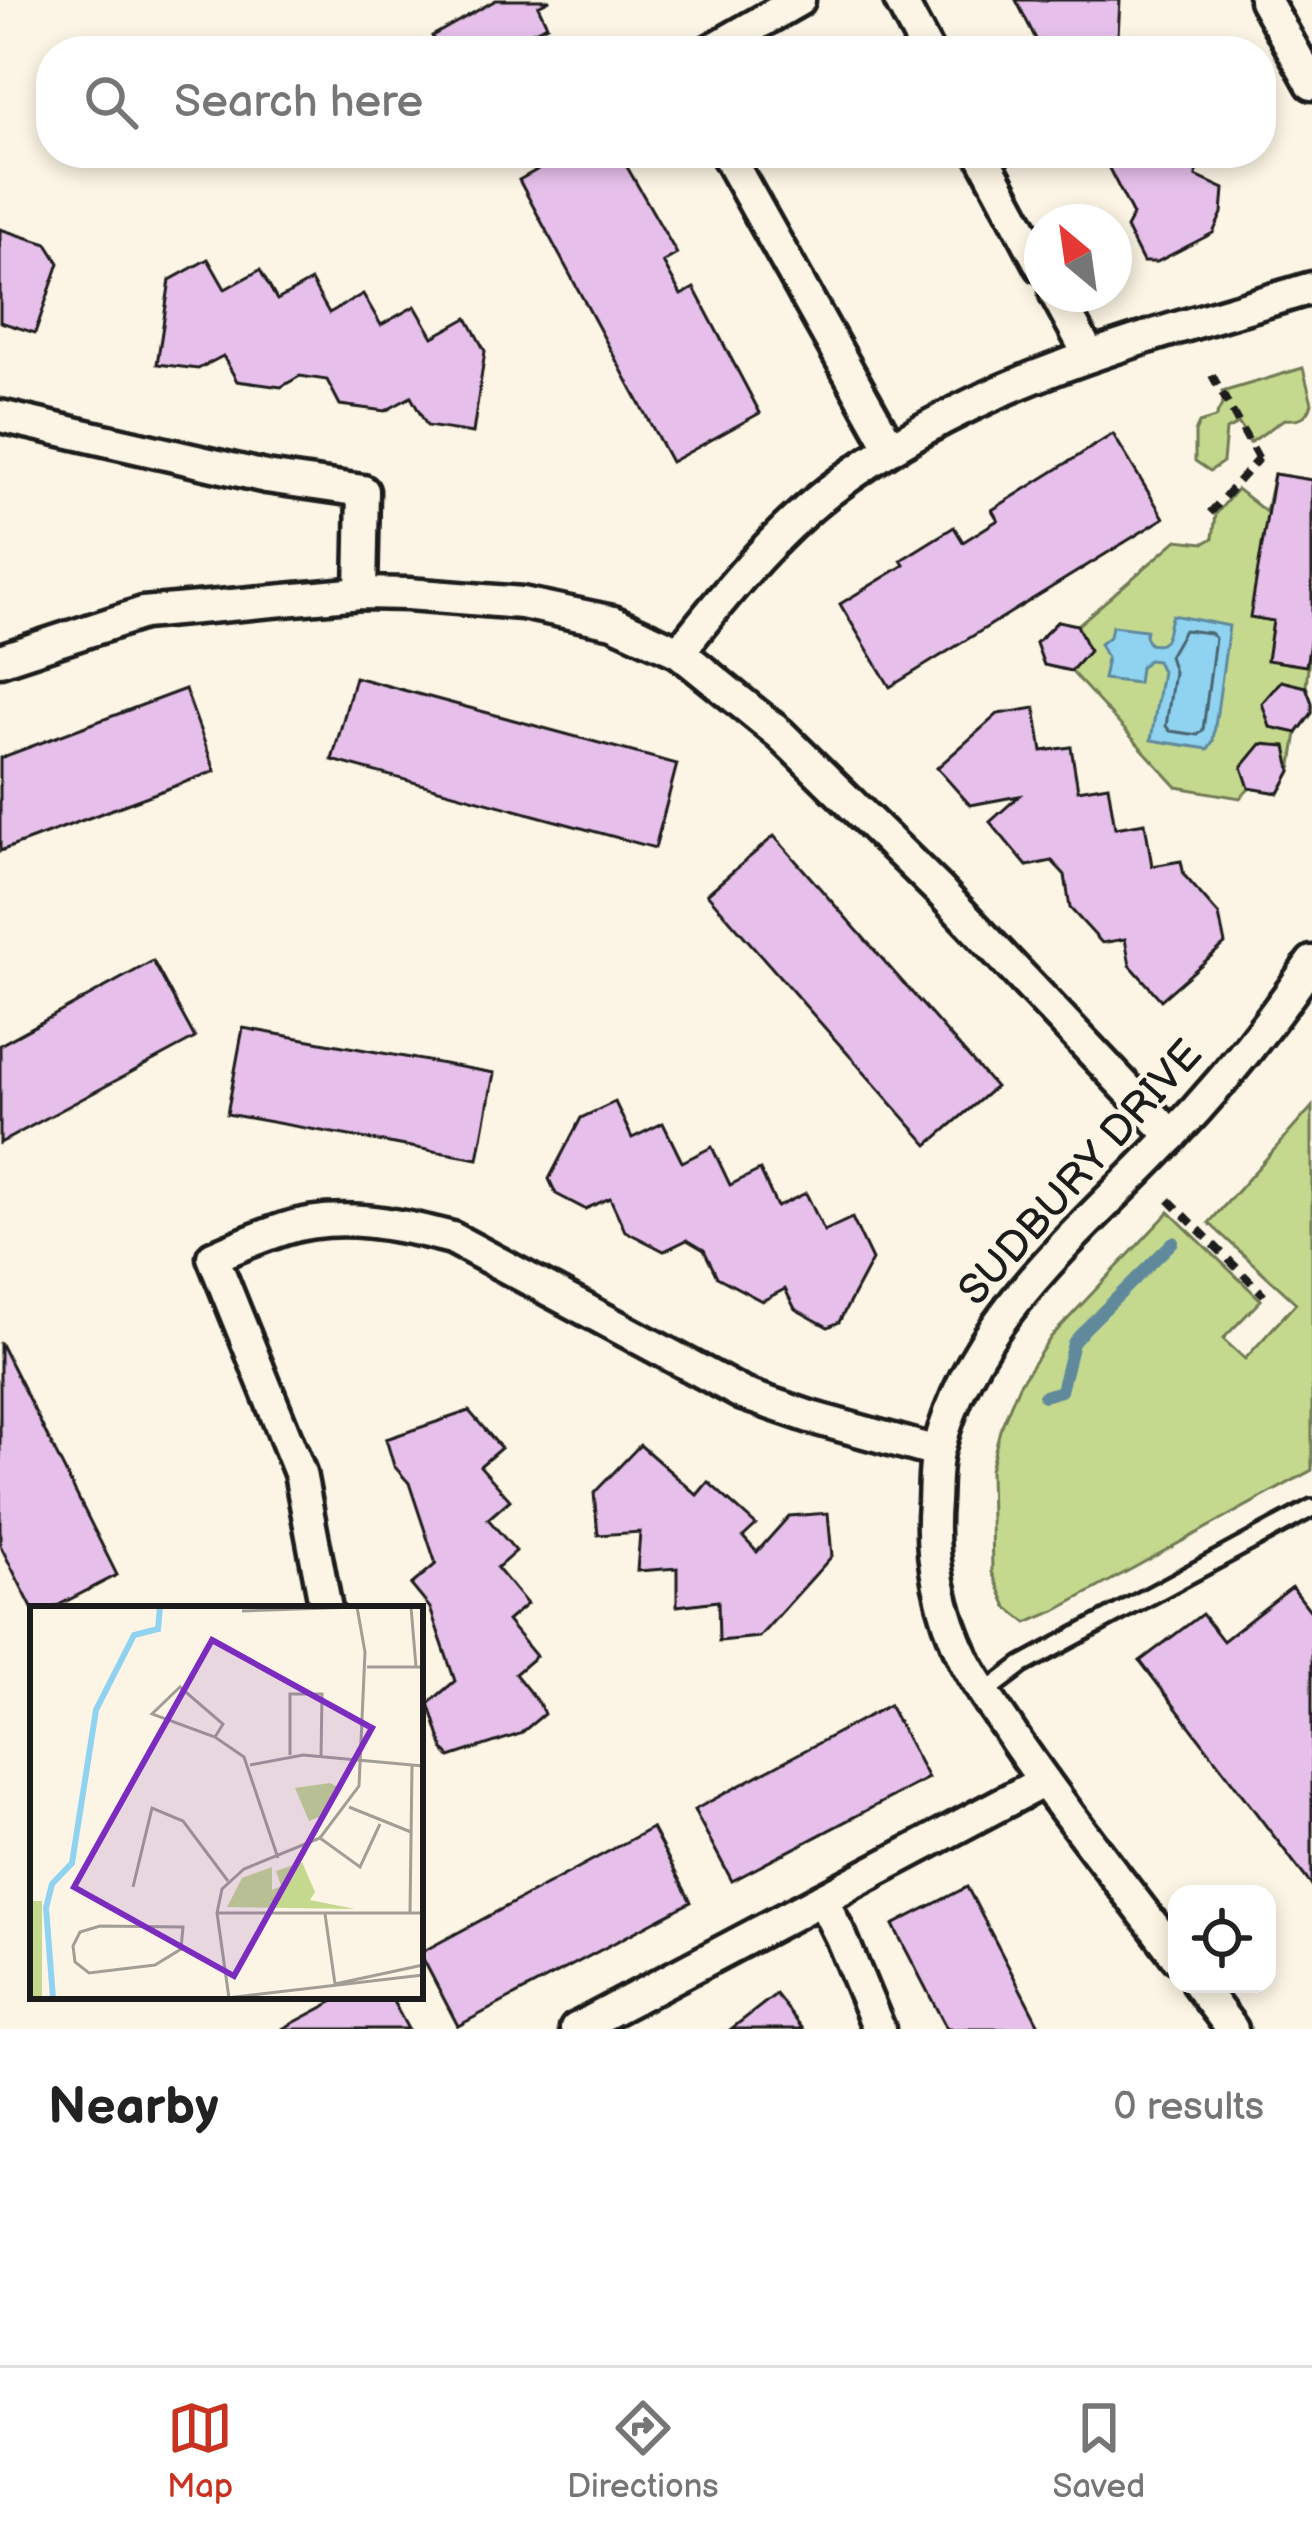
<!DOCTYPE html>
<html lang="en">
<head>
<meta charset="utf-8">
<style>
  :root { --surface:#fff; --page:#f2f2f2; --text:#222; --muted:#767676; --line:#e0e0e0; --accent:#c8321e }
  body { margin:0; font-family:"Balsamiq Sans",sans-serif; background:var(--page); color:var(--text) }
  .controls { position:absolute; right:36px; bottom:36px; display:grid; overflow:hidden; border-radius:24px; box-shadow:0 6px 18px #0003 }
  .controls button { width:108px; height:108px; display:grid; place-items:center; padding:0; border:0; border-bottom:3px solid var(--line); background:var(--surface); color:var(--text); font:60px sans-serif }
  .compass { position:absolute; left:1024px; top:204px; width:108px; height:108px; border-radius:50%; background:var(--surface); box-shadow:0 6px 18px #0003; rotate:331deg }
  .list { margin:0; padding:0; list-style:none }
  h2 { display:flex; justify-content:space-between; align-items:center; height:156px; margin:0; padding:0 48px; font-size:51px }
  h2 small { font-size:39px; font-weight:400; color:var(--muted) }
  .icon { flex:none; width:66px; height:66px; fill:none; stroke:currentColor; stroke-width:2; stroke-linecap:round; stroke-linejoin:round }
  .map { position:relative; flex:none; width:1312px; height:2029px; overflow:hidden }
  .search { position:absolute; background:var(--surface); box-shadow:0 6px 18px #0003; left:36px; right:36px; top:36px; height:132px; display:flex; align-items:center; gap:30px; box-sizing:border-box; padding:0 42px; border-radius:48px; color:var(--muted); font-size:45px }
  .sheet { height:336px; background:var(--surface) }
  nav { display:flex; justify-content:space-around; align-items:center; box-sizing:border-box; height:168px; border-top:3px solid var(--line); background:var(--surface); font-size:33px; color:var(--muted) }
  nav a { display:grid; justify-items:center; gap:6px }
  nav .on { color:var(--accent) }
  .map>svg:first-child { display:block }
  .green { fill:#c5d98e; stroke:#707a55; stroke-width:3 }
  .water { fill:#8fd3f1; stroke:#618a9c; stroke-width:3 }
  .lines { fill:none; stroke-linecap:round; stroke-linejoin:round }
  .shore { stroke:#4a6571; stroke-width:3 }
  .stream { stroke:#618a9c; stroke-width:12 }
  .building { fill:#e6c0ea; stroke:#1c1c1c; stroke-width:3 }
  .lane-casing { stroke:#1c1c1c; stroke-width:24 }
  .street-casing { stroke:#1c1c1c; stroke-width:39 }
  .path { stroke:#1c1c1c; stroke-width:8; stroke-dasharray:12 9; stroke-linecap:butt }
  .lane { stroke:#fcf5e5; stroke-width:15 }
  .street { stroke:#fcf5e5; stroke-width:30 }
  .labels { text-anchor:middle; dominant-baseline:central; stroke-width:9; stroke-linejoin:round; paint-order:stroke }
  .street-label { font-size:42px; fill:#1c1c1c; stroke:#fcf5e5 }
  .inset-river { fill:none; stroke:#8fd3f1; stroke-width:6 }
  .inset-road { fill:none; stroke:#a29e95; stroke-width:3 }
  .view { fill:#7b2cbf; fill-opacity:0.15; stroke:#7b2cbf; stroke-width:6 }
  .inset-edge { fill:none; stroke:#1c1c1c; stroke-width:6 }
</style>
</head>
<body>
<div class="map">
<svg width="1312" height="2029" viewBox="0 0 1312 2029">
  <rect width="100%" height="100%" fill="#fcf5e5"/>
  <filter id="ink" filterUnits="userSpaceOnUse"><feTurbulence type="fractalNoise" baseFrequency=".00833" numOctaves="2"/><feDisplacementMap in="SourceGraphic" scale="24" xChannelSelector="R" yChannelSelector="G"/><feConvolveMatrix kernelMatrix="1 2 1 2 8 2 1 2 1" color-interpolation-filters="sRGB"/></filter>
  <g filter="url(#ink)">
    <g class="green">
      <path d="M1303,368L1312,403C1308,418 1299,420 1284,419L1250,443L1239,424L1226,430L1223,462L1210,471L1195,461V432L1199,423L1215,418L1225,399L1222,392Z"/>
      <path d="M1274,474L1312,480V630L1306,686L1312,703V713L1297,733L1291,771L1279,793L1250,788L1240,798L1177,787L1071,671L1044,665L1036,643L1058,621L1078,625L1177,540L1204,543L1213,538L1216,514L1237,489L1266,512Z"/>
      <path d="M1312,1107V1470L1055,1611L1027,1623L1007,1607L992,1572L990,1470L1000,1430L1019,1385L1051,1337L1169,1212L1261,1300L1223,1339L1245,1359L1296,1303L1209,1223Z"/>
    </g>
    <path class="water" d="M1172,615L1229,626L1213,741L1208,749L1151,740L1162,671L1157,661L1148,660L1140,668L1138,683L1103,679L1107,658L1100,644L1110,636L1112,626L1146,630L1145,636L1149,644C1171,649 1166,629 1172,615Z"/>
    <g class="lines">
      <path class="shore" d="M1184,630L1210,633L1215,638L1203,730L1198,735L1170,731L1166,726L1174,672L1169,656Z"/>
      <path class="stream" d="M1044,1396L1061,1391L1073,1343L1084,1330L1173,1242"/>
    </g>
    <g class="building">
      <path d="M496,0H550L538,6L547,25L515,40L520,51H440L432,36Z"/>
      <path d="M1016,0H1120L1118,36L1147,51H1042Z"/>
      <path d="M567,153H619L677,254L663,262L681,295L694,288L760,413L671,462L519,180Z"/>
      <path d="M1101,153H1197L1196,176L1224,189L1222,213L1213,233L1157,262H1143L1126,228L1133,215Z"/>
      <path d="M0,229L47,244L59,263L35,333L0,322Z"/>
      <path d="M208,259L225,289L260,270L277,300L311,281L329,313L363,294L381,325L415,306L433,337L467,318L485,351L473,433L427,426L411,397L385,411L340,405L327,380L300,376L281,387L237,381L223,356L198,369L157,364L170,280Z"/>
      <path d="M1113,434L1164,518L890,687L840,604L904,565L901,560L954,527L963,542L998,520L992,510Z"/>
      <path d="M1274,474L1312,480V630L1306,666L1267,660L1273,621L1250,617Z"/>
      <path d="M1058,621L1077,625L1089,651L1071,671L1044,665L1036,643Z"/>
      <path d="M355,677L677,764L655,848L332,760Z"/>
      <path d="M1281,681L1306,687L1312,703V713L1297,733L1270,727L1262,703Z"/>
      <path d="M185,689L215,771L0,851V758Z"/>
      <path d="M1035,708L1042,751L1071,747L1078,790L1108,785L1115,828L1145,823L1152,866L1181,861L1184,875L1219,915L1225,944L1161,1000L1130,965L1125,939L1102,943L1070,908L1065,875L1052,861L1027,866L990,822L1019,796L970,805L937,768L998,714Z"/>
      <path d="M1261,744L1286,746L1291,771L1279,793L1249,788L1242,767Z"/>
      <path d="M774,836L995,1087L928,1145L707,894Z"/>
      <path d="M153,961L195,1038L0,1143V1045Z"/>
      <path d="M243,1028L494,1073L478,1159L227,1114Z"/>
      <path d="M615,1102L632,1138L663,1123L682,1162L712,1147L730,1185L760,1170L777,1207L806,1193L824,1231L852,1218L872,1260L839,1322L828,1327L795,1309L785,1289L762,1301L717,1277L704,1250L687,1240L664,1251L625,1231L610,1198L585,1209L556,1194L549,1179L581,1118Z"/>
      <path d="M0,1342L117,1575L51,1609L33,1610L0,1545Z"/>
      <path d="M469,1411L501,1448L480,1466L510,1500L488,1519L516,1551L497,1568L527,1604L507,1621L536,1656L515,1674L540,1705L544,1714L520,1734L450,1757L444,1750L429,1703L455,1681L430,1608L411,1585L436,1564L409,1483L394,1466L386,1439Z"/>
      <path d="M640,1445L697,1495L708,1482L756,1525L743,1537L757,1552L789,1516L828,1513L832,1556L759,1637L719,1641L718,1601L677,1606V1568L637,1571L640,1532L598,1535L594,1493Z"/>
      <path d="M1292,1587L1312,1613V1886L1140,1661L1202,1614L1223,1641Z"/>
      <path d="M889,1705L928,1778L732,1881L694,1810Z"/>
      <path d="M652,1828L691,1902L458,2026L420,1953Z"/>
      <path d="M967,1887L1041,2029H947L893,1925Z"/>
      <path d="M776,1994L803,2029H731Z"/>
      <path d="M344,1996H390L408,2029H282Z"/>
    </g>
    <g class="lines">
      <defs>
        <path id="lane" d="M985,1693L1022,1665L1312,1508"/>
        <g id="street">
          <path d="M900,0L927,51"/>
          <path d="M1265,0L1312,84"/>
          <path d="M710,51L799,0"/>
          <path d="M726,153L891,448"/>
          <path d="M981,153L1042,267"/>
          <path d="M1056,294L1089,355"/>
          <path d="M0,416L266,477L363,491L361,593"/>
          <path d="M679,652C724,595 771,537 828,492C972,380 1141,339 1312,288"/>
          <path d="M0,660L143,613L361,593L408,594L522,603L613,622L679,652L780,734L939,890L1172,1136"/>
          <path d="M326,1609L300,1473L213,1257C236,1247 260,1237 284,1229C338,1211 398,1224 452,1238L743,1394L810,1417L937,1452"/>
          <path d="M822,1899L1044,1781"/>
          <path d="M1177,1957C1122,1884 1065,1813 1014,1738C998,1713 979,1688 965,1661C941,1613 929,1557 934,1502C935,1485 934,1465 939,1448C972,1317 1080,1233 1169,1139C1222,1084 1269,1025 1312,962"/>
          <path d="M1198,1984L1232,2029"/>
          <path d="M576,2029L822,1899L841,1937L879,2029"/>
        </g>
      </defs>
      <use href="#lane" class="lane-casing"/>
      <use href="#street" class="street-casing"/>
      <g class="path">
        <path d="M1212,375L1260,462"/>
        <path d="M1210,513L1259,458"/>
        <path d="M1169,1200L1264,1295"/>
      </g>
      <use href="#lane" class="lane"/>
      <use href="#street" class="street"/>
    </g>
  </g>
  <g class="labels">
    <g class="street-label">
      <text transform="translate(1081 1173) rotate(-48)">SUDBURY DRIVE</text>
    </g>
  </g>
  <g transform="translate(30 1606)">
    <rect width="393" height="393" fill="#fcf5e5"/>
    <path d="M300,177L312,183L294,209L279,215L265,182ZM272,256L285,286L280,294L325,303L197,301L212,272L242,261V284L251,280L246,265ZM0,295H12V392H0Z" fill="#c5d98e"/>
    <path class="inset-river" d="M23,392L16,302L22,278L42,257L66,104L104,29L128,23L130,1"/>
    <path class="inset-road" d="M381,1L386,61M212,5L327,1M337,61H393M185,131L193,118L150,81L122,108L185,131L214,151L248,252M260,149V88H292L291,151M220,159L273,149L393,160M319,201L381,226M290,232L330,261L350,218M103,281L122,202L153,215L198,275M187,307H393M380,307L382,160M295,308L305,378M70,320L153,321L151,343L125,359L59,367L45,356L43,340L50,326ZM305,378L393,359M197,392L393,369M199,392L187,307L192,283L214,263L290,232L329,180L335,46L327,1"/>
    <path class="view" d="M182,34L342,122L204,370L44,281Z"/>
    <rect width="393" height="393" class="inset-edge"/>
  </g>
</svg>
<div class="controls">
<button><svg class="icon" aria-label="locate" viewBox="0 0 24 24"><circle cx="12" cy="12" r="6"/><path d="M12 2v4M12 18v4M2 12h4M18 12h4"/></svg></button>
</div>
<svg class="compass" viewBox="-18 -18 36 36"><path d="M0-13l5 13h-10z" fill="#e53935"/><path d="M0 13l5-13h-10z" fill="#767676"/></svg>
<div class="search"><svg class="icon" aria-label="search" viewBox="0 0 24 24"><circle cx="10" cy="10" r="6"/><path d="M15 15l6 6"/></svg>Search here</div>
</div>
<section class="sheet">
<h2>Nearby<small>0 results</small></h2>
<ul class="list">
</ul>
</section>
<nav>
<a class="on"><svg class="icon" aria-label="map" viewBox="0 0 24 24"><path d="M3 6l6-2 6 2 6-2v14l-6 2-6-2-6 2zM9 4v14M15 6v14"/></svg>Map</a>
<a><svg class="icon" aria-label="directions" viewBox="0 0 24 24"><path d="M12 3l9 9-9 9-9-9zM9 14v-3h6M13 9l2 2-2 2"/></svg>Directions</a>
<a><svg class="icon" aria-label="saved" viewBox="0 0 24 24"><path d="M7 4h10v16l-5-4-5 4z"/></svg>Saved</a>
</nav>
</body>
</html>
